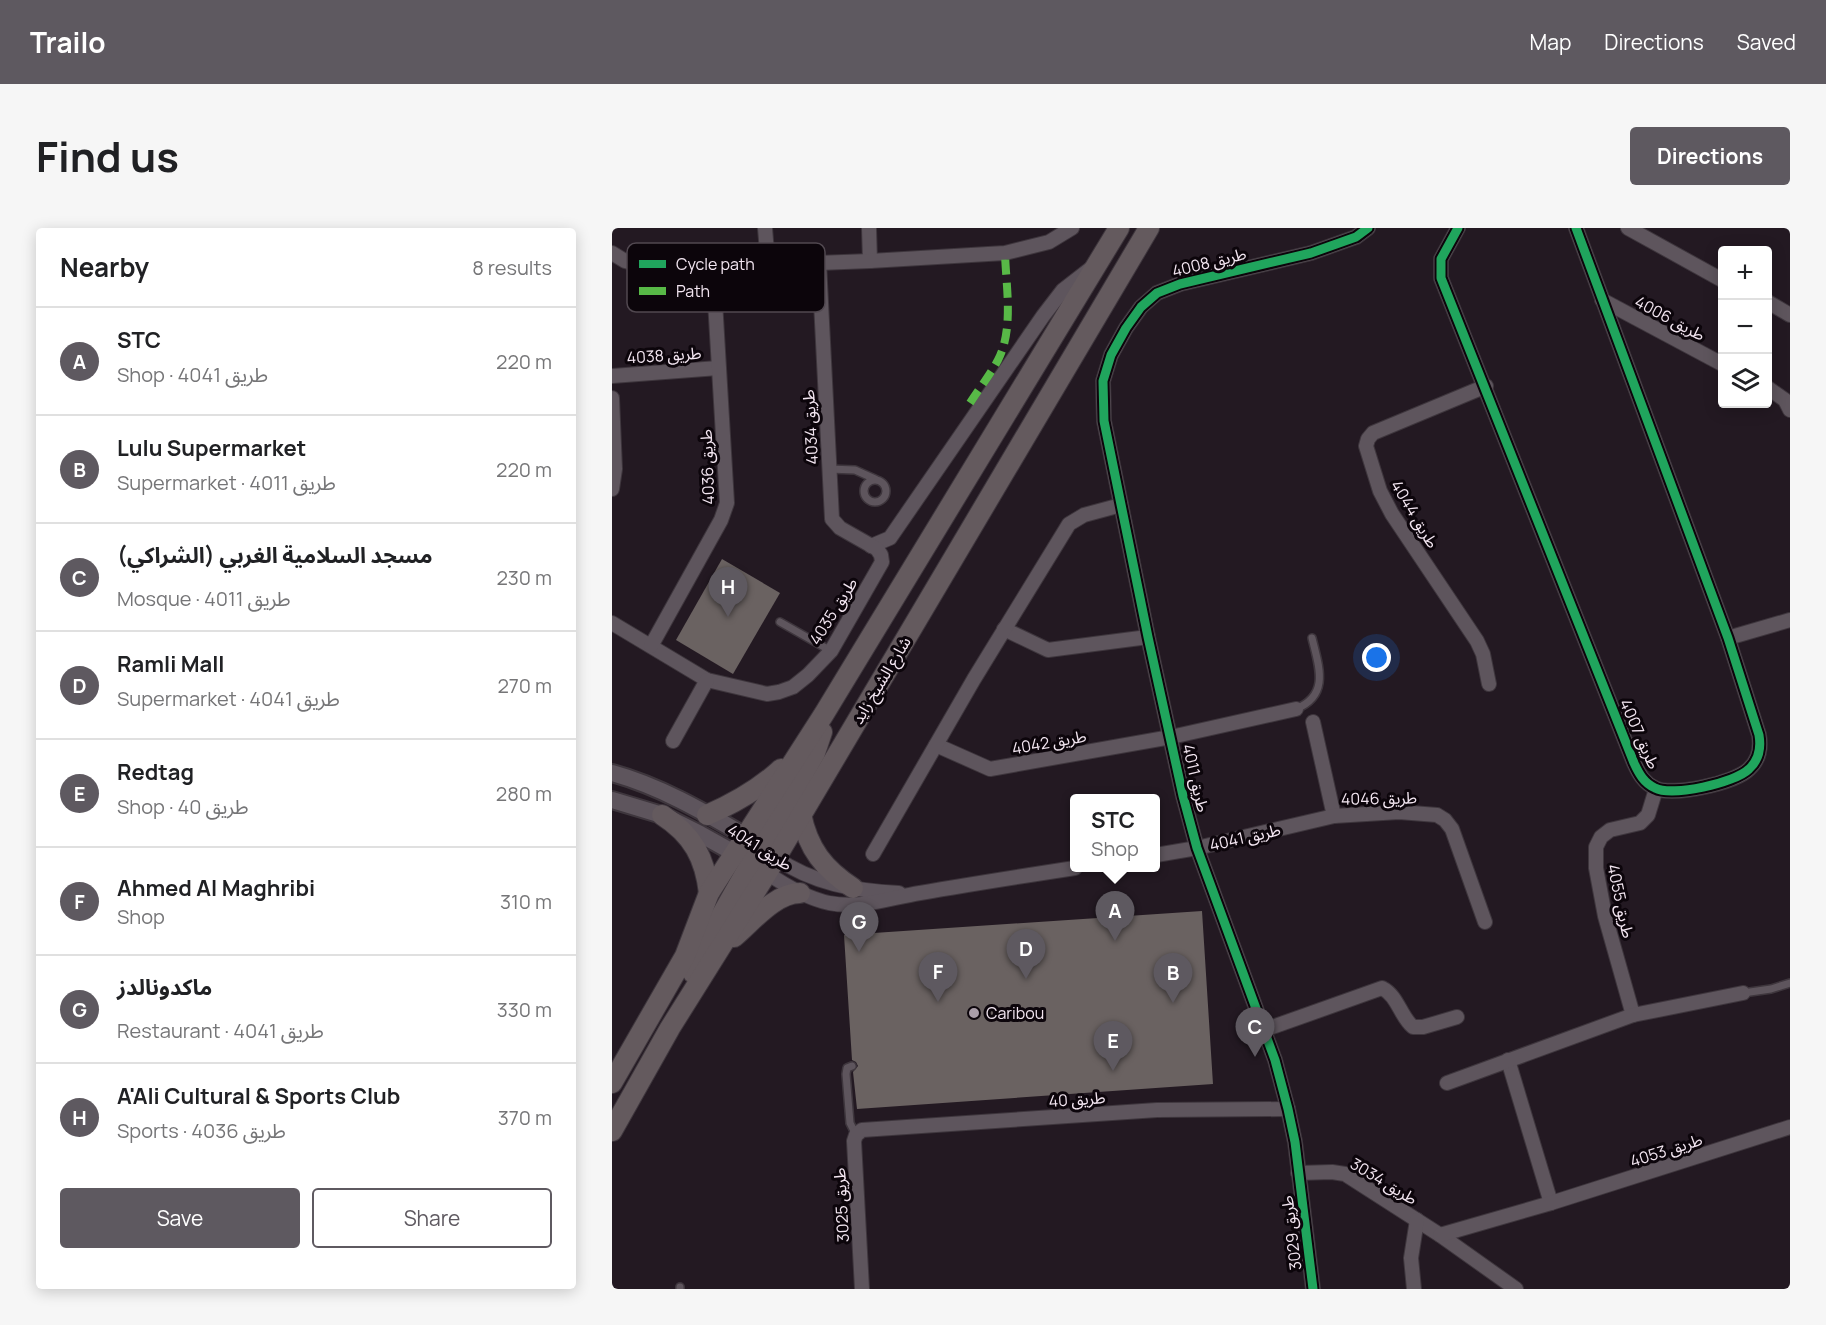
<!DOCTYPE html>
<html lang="en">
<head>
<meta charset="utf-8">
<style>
  :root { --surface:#fff; --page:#f6f6f6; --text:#202124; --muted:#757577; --line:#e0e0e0; --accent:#5e5960 }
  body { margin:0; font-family:Manrope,"Noto Sans Arabic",sans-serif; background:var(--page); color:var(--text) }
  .controls { position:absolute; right:18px; top:18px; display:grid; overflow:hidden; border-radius:6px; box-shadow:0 3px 15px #0003 }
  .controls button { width:54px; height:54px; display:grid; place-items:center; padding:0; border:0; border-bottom:2px solid var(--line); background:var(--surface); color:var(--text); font:30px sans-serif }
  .you { position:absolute; left:765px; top:430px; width:21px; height:21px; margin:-15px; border:4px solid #fff; border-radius:50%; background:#1a73e8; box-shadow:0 0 0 9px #1a73e833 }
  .badge { display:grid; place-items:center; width:39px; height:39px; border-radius:50%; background:var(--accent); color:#fff; font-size:20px; font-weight:700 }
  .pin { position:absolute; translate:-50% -50px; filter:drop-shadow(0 2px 3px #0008) }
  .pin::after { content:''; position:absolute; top:32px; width:21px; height:18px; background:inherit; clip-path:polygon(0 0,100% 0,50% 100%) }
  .popup { position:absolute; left:458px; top:566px; width:90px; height:78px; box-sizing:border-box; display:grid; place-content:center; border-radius:6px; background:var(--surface); filter:drop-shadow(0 2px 4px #0005); font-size:20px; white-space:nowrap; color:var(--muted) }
  .popup b { font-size:22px; color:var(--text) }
  .popup::after { content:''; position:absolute; left:50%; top:100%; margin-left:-12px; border:12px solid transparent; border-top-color:var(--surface) }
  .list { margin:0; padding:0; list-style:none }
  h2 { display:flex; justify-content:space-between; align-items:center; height:78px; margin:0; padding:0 24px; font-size:26px }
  h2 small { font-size:20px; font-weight:400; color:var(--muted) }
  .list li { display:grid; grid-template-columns:39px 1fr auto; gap:18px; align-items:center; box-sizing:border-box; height:108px; padding:0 24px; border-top:2px solid var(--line) }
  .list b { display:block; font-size:22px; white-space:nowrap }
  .list p { margin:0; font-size:20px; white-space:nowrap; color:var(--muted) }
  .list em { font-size:20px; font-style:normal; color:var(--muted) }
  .actions { display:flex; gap:12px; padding:18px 24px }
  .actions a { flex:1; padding:14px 0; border:2px solid var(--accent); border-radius:6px; text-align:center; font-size:21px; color:var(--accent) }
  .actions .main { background:var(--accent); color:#fff }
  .icon { flex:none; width:33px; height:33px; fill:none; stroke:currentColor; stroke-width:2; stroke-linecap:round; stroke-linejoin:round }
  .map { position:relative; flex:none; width:1178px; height:1061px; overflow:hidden; border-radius:6px }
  header { display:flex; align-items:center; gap:36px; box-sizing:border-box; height:84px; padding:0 30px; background:var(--accent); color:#fff }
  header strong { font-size:28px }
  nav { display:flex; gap:33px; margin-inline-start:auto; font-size:21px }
  .intro { display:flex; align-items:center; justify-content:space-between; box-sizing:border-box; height:144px; padding:0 36px }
  h1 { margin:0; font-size:42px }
  .button { padding:15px 27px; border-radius:6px; background:var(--accent); color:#fff; font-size:21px; font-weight:700 }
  main { display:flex; gap:36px; padding:0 36px }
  aside { flex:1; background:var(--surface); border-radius:6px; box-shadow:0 3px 15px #0003 }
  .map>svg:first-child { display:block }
  .building { fill:#6a6261 }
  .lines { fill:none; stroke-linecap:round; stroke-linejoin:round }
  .service-casing { stroke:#3e363d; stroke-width:10 }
  .minor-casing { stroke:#3e363d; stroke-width:16 }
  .tertiary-casing { stroke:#3e363d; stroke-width:20 }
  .secondary-casing { stroke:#3e363d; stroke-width:22 }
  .service { stroke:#5e555d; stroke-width:7 }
  .minor { stroke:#5e555d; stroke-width:14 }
  .tertiary { stroke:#5e555d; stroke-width:16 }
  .secondary { stroke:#645a5e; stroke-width:20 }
  .quiet { stroke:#58b947; stroke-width:8; stroke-dasharray:15 8; stroke-linecap:butt }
  .cycleway-casing { stroke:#0c050b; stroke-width:13 }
  .cycleway { stroke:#20a55d; stroke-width:9 }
  .poi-dot { fill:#aa9ea9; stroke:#0c050b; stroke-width:2 }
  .labels { text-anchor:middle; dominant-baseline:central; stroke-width:6; stroke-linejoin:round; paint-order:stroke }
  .street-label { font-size:16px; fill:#f3e6f1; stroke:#0c050b }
  .poi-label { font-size:16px; fill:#f3e6f1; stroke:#0c050b; text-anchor:start }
  .key { fill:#0c050b; stroke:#514850; stroke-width:1.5 }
  .key-label { font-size:16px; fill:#f3e6f1 }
</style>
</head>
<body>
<header>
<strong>Trailo</strong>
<nav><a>Map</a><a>Directions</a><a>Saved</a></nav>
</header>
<div class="intro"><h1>Find us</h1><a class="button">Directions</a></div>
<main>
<aside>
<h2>Nearby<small>8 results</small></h2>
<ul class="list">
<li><span class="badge">A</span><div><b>STC</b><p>Shop · طريق 4041</p></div><em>220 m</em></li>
<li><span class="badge">B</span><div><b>Lulu Supermarket</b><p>Supermarket · طريق 4011</p></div><em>220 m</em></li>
<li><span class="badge">C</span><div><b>مسجد السلامية الغربي (الشراكي)</b><p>Mosque · طريق 4011</p></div><em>230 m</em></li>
<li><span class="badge">D</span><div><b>Ramli Mall</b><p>Supermarket · طريق 4041</p></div><em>270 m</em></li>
<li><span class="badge">E</span><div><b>Redtag</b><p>Shop · طريق 40</p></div><em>280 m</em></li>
<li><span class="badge">F</span><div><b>Ahmed Al Maghribi</b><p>Shop</p></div><em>310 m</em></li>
<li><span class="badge">G</span><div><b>ماكدونالدز</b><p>Restaurant · طريق 4041</p></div><em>330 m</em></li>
<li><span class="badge">H</span><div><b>A'Ali Cultural &amp; Sports Club</b><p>Sports · طريق 4036</p></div><em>370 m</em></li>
</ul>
<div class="actions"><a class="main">Save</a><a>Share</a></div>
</aside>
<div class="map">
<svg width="1178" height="1061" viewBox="0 0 1178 1061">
  <rect width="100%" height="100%" fill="#231922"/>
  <g class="building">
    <path d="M110,331L168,365L121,446L64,412Z"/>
    <path d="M590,683L601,856L245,881L241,844L246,838L244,834L240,832L232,707Z"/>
  </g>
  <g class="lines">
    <defs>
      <g id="service">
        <path d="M217,241L243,242L263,251"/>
        <circle cx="263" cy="263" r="11"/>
        <path d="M168,394L219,423"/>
        <path d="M684,481C718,467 707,439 700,410"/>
        <path d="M1131,765L1159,761L1178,755"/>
        <path d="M240,838L235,840L234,846L238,895L244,907"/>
        <path d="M68,1059V1061"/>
      </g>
      <g id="minor">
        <path d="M153,0L156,37"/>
        <path d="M257,0L258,33"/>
        <path d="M846,0L829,31V50L1022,535C1027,546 1032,555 1043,560C1060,569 1123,555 1137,541C1147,532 1149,519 1147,507L1116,410L964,0"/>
        <path d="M1016,0L1110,52"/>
        <path d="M0,25L13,33L29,37L101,39L258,33L393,25L437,14L460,0"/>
        <path d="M990,72L1110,136"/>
        <path d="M1156,74L1178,87"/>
        <path d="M0,148L106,140"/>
        <path d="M874,158L761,205L756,211L754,218L768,263L780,286L865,413L871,426L877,456"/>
        <path d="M1156,160L1173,172L1178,182"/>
        <path d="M0,170L3,241L0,261"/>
        <path d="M259,318L278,310L431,88L451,62L478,41"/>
        <path d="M0,395L95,452L155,466L167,464L181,459L196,447L219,423L270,334L269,327L265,321L228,300L220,291L207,35"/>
        <path d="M392,401L436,422L536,409"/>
        <path d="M1116,410L1178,392"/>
        <path d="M39,418L109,292L115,275L101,39"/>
        <path d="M701,494L722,588"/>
        <path d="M61,513L95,452"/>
        <path d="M324,517L378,541L559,509L684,481"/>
        <path d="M261,626L362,451L457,296L472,287L509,277"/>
        <path d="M544,627L585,620L722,588L787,584L825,587L833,592L840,601L873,694"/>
        <path d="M164,630C200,655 243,663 287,665"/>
        <path d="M155,645C174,658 194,670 217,675C249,681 277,670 308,665C360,656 411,648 463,640"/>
        <path d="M1021,787L993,688L984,640V619L989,609L998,602L1028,595L1036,587L1044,561"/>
        <path d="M652,802L770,760C786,768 788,788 801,799H811L845,789"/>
        <path d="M896,832L939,975"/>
        <path d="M835,855L1021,787L1131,765"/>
        <path d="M686,945L720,944L733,946L828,1007L904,1061"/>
        <path d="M828,1007L939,975L1178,899"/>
        <path d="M250,1061L242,913L244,907L250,902L545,882L676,881"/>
        <path d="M701,1061L683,914L676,881L663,832L585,620L571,568L536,409L492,193L491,153L499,127L514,100L529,79L545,65L568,56L699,25L744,9L756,0"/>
        <path d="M802,1061L799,1030L805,992"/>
      </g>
      <g id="tertiary">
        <path d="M0,545C51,559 97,587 142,613"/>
        <path d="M0,572L50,587L88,606L133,631"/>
      </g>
      <g id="secondary">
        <path d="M189,586C196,621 212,641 241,660"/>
        <path d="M50,587C81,607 93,630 97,665"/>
        <path d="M95,587C123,575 147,561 169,541"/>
        <path d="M152,639L151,618L203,525L210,504"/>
        <path d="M122,709C140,694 163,665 188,665"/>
        <path d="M81,745L92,718L139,635C142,625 139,617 133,608"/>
        <path d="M0,855L73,728L97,665L212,486L507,0"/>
        <path d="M0,903L58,800L155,645L537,0"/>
      </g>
    </defs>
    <use href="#service" class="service-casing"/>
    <use href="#minor" class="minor-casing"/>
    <use href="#tertiary" class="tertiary-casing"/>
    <use href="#secondary" class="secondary-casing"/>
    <use href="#service" class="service"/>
    <use href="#minor" class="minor"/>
    <use href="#tertiary" class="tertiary"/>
    <use href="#secondary" class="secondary"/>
    <path class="quiet" d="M358,175C367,161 378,147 386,132C402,101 394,59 393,25"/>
    <defs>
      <g id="cycleway">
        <path d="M846,0L829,31V50L1022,535C1027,546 1032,555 1043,560C1060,569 1123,555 1137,541C1147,532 1149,519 1147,507L1116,410L964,0"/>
        <path d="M701,1061L683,914L676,881L663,832L585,620L571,568L536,409L492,193L491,153L499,127L514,100L529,79L545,65L568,56L699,25L744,9L756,0"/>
      </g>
    </defs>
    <use href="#cycleway" class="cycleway-casing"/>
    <use href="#cycleway" class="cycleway"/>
  </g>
  <circle class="poi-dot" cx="362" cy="785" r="6"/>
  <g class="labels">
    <g class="street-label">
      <text transform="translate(597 34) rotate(-14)">طريق 4008</text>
      <text transform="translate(1058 90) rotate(28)">طريق 4006</text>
      <text transform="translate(52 127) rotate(-4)">طريق 4038</text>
      <text transform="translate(198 199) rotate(-93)">طريق 4034</text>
      <text transform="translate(95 239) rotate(-92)">طريق 4036</text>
      <text transform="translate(803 286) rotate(59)">طريق 4044</text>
      <text transform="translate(221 383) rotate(-58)">طريق 4035</text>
      <text transform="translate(269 452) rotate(-59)">شارع الشيخ زايد</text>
      <text transform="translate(1028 506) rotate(66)">طريق 4007</text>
      <text transform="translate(437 514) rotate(-10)">طريق 4042</text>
      <text transform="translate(584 550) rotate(77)">طريق 4011</text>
      <text transform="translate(767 570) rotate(-1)">طريق 4046</text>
      <text transform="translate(633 609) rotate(-13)">طريق 4041</text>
      <text transform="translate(148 619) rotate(32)">طريق 4041</text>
      <text transform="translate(1009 673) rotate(78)">طريق 4055</text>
      <text transform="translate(465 871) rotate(-4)">طريق 40</text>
      <text transform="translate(1054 922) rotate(-18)">طريق 4053</text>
      <text transform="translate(772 953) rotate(31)">طريق 3034</text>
      <text transform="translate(229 977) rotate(-93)">طريق 3025</text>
      <text transform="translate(679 1005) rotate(-97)">طريق 3029</text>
    </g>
    <g class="poi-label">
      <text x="374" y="785">Caribou</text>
    </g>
  </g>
  <rect x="15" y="15" width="198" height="69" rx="9" class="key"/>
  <rect x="27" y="32" width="27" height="8" fill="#20a55d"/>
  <rect x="27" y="59" width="27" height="8" fill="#58b947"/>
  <g class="key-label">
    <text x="64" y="42">Cycle path</text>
    <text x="64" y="69">Path</text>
  </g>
</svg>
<div class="controls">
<button>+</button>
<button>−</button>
<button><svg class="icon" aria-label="layers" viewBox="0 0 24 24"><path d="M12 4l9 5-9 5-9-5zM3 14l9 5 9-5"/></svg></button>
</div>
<div class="you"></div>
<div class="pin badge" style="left:503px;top:713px">A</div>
<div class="popup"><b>STC</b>Shop</div>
<div class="pin badge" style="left:561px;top:775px">B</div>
<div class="pin badge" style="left:643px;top:829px">C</div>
<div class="pin badge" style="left:414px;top:751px">D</div>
<div class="pin badge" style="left:501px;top:843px">E</div>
<div class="pin badge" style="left:326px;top:774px">F</div>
<div class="pin badge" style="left:247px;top:724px">G</div>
<div class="pin badge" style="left:116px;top:389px">H</div>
</div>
</main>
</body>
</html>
